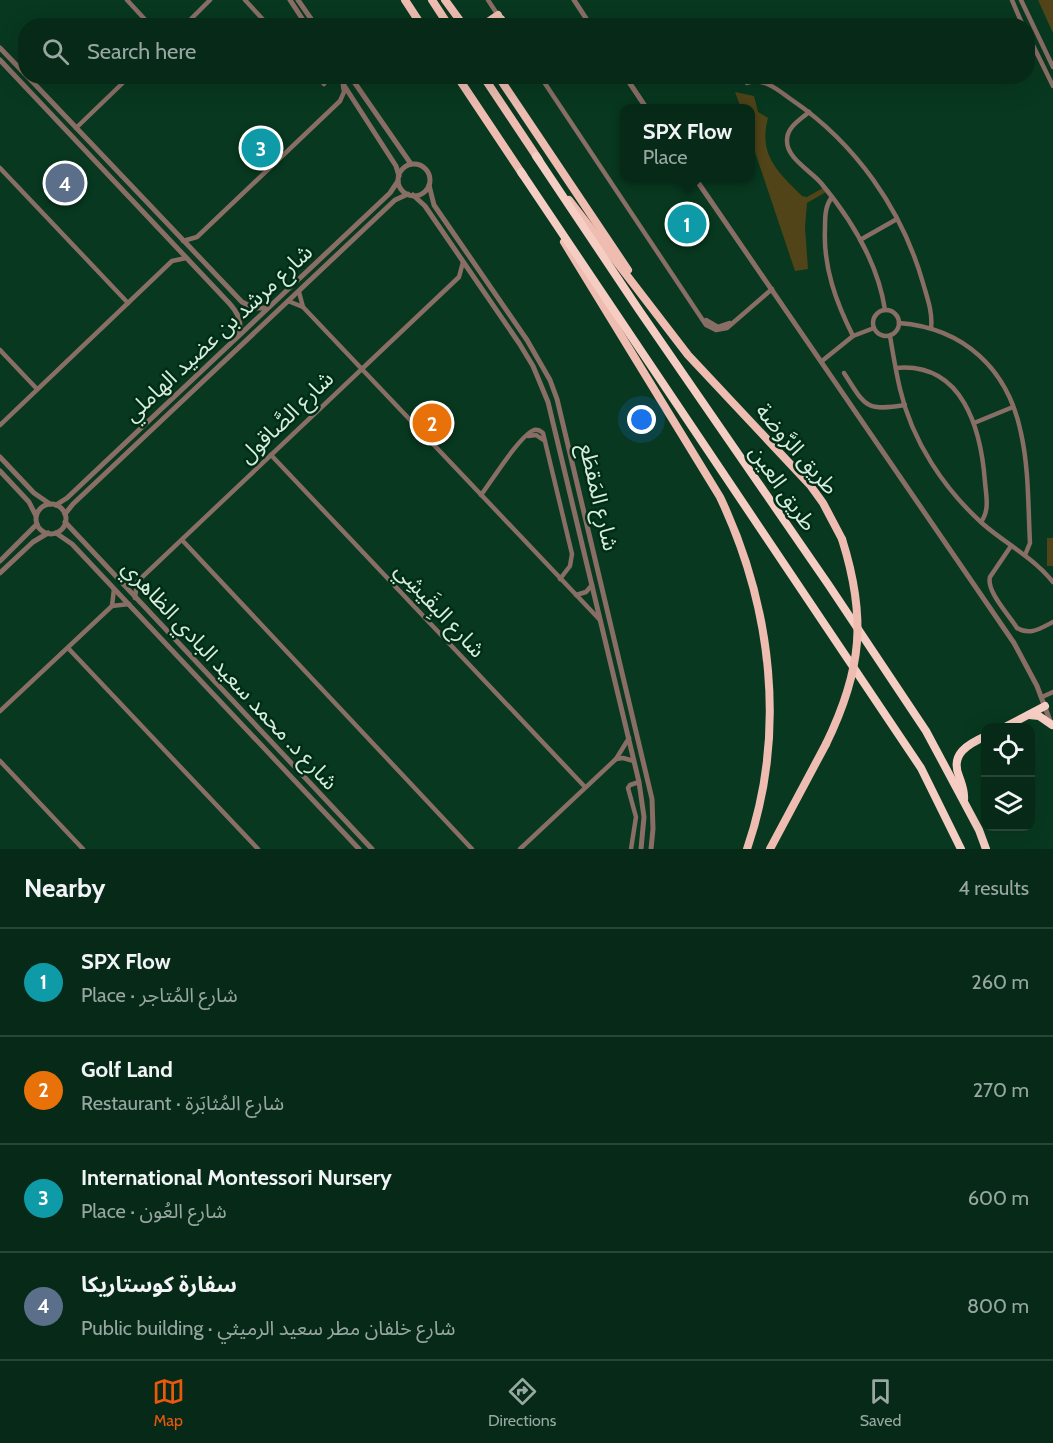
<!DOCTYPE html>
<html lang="en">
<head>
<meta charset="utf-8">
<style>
  :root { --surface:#062a17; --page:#0f3220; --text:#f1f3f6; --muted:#98a7a1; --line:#274636; --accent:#ea580c }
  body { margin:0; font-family:Cabin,"Noto Sans Arabic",sans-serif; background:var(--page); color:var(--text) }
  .controls { position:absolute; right:18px; bottom:18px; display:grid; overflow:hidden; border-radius:12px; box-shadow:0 6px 24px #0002 }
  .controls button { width:54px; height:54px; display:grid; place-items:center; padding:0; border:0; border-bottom:2px solid var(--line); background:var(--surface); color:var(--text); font:30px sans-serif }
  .you { position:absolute; left:642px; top:420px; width:21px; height:21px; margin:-15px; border:4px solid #fff; border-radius:50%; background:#1a73e8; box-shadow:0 0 0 9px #1a73e833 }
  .badge { display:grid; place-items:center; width:39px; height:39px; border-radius:50%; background:var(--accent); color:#fff; font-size:20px; font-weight:700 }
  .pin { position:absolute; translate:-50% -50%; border:3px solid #fff; box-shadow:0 2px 6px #0006 }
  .popup { position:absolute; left:620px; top:104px; width:135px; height:78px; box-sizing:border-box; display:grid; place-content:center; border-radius:12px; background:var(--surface); filter:drop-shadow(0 2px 4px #0005); font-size:20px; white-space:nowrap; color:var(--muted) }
  .popup b { font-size:22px; color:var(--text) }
  .popup::after { content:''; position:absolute; left:50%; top:100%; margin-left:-12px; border:12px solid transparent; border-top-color:var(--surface) }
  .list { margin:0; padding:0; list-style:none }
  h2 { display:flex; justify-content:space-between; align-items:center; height:78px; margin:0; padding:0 24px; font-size:26px }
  h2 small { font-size:20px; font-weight:400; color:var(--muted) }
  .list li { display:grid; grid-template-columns:39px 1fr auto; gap:18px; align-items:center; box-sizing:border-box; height:108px; padding:0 24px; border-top:2px solid var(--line) }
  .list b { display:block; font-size:22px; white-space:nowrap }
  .list p { margin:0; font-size:20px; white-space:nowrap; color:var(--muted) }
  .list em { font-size:20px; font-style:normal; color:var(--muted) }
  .icon { flex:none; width:33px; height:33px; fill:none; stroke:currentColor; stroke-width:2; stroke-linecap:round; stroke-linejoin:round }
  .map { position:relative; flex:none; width:1053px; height:849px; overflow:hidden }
  .search { position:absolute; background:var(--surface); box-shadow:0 6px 24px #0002; left:18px; right:18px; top:18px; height:66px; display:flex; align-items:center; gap:15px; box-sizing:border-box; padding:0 21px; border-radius:24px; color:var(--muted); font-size:22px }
  .sheet { height:510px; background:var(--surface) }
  nav { display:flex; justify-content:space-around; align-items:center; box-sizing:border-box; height:84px; border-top:2px solid var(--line); background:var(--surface); font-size:16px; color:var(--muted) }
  nav a { display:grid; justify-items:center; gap:3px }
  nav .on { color:var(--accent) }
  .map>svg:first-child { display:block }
  .green { fill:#504418 }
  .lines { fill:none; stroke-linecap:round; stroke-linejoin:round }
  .minor { stroke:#896e66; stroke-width:4.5 }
  .tertiary { stroke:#896e66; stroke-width:5 }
  .trunk { stroke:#eebcb0; stroke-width:8 }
  .motorway { stroke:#f6cdc2; stroke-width:8 }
  .trunk-bridge { stroke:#eebcb0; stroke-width:8 }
  .labels { text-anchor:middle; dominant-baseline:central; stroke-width:5; stroke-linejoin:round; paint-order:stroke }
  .street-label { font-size:22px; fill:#d6eddd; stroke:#002d15 }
</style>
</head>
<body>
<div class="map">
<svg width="1053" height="849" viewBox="0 0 1053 849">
  <rect width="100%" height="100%" fill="#08381f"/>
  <g class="green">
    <path d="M1038,0H1053V33L1052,31Z"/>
    <path d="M735,92L754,96L758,112L768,118C758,155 778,172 802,196L807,197L823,188L826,192L807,203L805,227L808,269L795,271L750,137V109L741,108Z"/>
    <rect x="1047" y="538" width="6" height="28"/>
  </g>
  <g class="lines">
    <g class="minor">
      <path d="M127,0L151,26"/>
      <path d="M245,0L269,26"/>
      <path d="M488,0L505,26"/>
      <path d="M1012,0L1023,26"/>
      <path d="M1021,0L1053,67"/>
      <path d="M253,24L255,26"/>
      <path d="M184,26L210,0"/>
      <path d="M1028,35L1053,86"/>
      <path d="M317,76L324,84"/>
      <path d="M540,76L706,325L716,330L727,328L772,289"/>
      <path d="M747,83C764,77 778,90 792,100C855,143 902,209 923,283C927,297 933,313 931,328"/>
      <path d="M809,112C800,120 787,127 787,140C786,158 811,171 821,183C851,219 878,263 885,310"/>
      <path d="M76,128L130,76"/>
      <path d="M0,168L128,303"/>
      <path d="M832,197C825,206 825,217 825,228C823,267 836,302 853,336"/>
      <path d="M860,240L897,219"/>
      <path d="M183,241L197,237L340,101L344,92L343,86"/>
      <path d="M299,292L303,307"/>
      <path d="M288,301L303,307L600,620"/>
      <circle cx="886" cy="323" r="13"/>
      <path d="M706,320L718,327L730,323"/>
      <path d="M899,323C964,328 1008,369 1021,433C1029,469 1028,506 1030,543L1025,555"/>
      <path d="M890,336C893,354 896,372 900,389C912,441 944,489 983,524C1006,544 1034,558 1053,582"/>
      <path d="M0,350L37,389"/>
      <path d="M822,361L853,336L874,328"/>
      <path d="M896,368C963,362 981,429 985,482C986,495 990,510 981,522"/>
      <path d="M844,373C865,405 864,412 905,405"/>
      <path d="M974,423L1013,407"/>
      <path d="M0,425L172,261L186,258"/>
      <path d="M528,436L536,435L545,441"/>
      <path d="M271,455L585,787"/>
      <path d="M481,495C491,482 520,435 534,430C539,429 540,431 543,433L572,554L570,566L560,579"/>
      <path d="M182,540L472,849"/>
      <path d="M1011,546L990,577C986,591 1009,615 1017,628C1030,636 1041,628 1053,622"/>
      <path d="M576,595L586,592L592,585"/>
      <path d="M135,598L137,582L459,277L463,262"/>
      <path d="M112,606L114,589"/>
      <path d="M68,648L258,849"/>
      <path d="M1042,697L1053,692"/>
      <path d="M0,711L112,606L129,604"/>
      <path d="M616,759L623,758L634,761"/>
      <path d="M0,761L83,849"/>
      <path d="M520,849L616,759L629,738"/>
      <path d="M631,849L636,817L628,788L630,785L639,782"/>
    </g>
    <g class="tertiary">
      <path d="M290,0L307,26"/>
      <path d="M298,0L316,26"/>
      <path d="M574,0L591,26"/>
      <path d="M0,48L26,75"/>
      <path d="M0,60L229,303C238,313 243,322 238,336"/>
      <path d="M27,76L242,302L254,308H266"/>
      <path d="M338,76L396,166L399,176"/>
      <path d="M350,76L411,164"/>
      <path d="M625,76L647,109"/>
      <circle cx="414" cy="180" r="16"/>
      <path d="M695,178L1014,643L1037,686L1052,726"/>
      <path d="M429,185L434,205L527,340L550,380L557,399L652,799L653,829L651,849"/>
      <path d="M413,195L425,206L519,343L533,366L548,402L639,782L644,817L641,849"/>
      <path d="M0,457L34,493L50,504"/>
      <path d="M0,471L29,502L36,516"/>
      <circle cx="51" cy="519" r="15"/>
      <path d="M56,505L67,498L390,193L398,181"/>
      <path d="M65,514L73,504L395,200L408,194"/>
      <path d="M65,522L372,849"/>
      <path d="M56,533L72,544L359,849"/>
      <path d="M0,561L37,524"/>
      <path d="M0,573L33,542L48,533"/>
    </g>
    <g class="trunk">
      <path d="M405,0L422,26"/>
      <path d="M432,0L449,26"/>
      <path d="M445,0L464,26"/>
      <path d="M482,26L498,15"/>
      <path d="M492,26L501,19"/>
      <path d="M457,76L523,175"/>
      <path d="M483,76L539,160"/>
      <path d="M498,76L628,270"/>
      <path d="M569,200L688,355L810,485L823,503L842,539"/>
      <path d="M564,242L720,497C772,607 787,733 747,849"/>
      <path d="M770,849L826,744"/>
    </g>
    <g class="motorway">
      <path d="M536,156L639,310L828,584L926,731L979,830L986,849"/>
      <path d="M521,172L921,768L961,849"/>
      <path d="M1029,715L1039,716L1052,725"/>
      <path d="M1003,728L1045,706"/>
      <path d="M964,800C965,791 962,785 959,776C950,754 968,744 986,736"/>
    </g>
    <path class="trunk-bridge" d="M826,744C862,670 867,618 842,539"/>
  </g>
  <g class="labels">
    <g class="street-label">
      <text transform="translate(218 333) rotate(-43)">شارع مرشد بن عضيد الهاملي</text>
      <text transform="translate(286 417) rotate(-44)">شارع الصَّاقول</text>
      <text transform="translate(797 449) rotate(49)">طريق الرَّوضة</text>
      <text transform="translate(783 488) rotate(55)">طريق العين</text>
      <text transform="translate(599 497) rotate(77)">شارع المَقطَع</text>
      <text transform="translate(440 610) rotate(47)">شارع البِقَيشِي</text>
      <text transform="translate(230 675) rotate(47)">شارع د. محمد سعيد البادي الظاهري</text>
    </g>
  </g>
</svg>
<div class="controls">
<button><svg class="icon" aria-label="locate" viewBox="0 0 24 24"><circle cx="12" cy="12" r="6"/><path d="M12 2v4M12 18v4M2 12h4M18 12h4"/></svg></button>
<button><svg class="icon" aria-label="layers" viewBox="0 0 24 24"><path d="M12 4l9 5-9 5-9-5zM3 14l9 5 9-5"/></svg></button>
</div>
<div class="you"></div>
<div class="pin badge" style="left:687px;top:224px;background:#0f9aa8">1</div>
<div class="popup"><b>SPX Flow</b>Place</div>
<div class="pin badge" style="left:432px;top:423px;background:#e8710a">2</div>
<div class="pin badge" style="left:261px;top:148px;background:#0f9aa8">3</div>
<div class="pin badge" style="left:65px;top:183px;background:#5c6f8a">4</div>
<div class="search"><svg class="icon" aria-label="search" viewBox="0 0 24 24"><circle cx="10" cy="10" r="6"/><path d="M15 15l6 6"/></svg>Search here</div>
</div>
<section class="sheet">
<h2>Nearby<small>4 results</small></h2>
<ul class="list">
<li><span class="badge" style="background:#0f9aa8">1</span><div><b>SPX Flow</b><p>Place · شارع المُتاجر</p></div><em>260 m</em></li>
<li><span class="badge" style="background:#e8710a">2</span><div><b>Golf Land</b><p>Restaurant · شارع المُثابَرة</p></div><em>270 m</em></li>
<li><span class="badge" style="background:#0f9aa8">3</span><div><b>International Montessori Nursery</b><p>Place · شارع العُون</p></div><em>600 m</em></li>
<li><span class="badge" style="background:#5c6f8a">4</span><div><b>سفارة كوستاريكا</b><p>Public building · شارع خلفان مطر سعيد الرميثي</p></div><em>800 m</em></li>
</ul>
</section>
<nav>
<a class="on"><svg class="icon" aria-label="map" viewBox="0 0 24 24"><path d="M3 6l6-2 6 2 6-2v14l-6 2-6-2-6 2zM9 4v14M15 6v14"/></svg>Map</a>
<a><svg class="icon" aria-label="directions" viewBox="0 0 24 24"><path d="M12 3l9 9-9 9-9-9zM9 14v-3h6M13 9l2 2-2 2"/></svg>Directions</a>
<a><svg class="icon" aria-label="saved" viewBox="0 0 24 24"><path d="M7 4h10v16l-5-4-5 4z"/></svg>Saved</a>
</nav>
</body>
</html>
